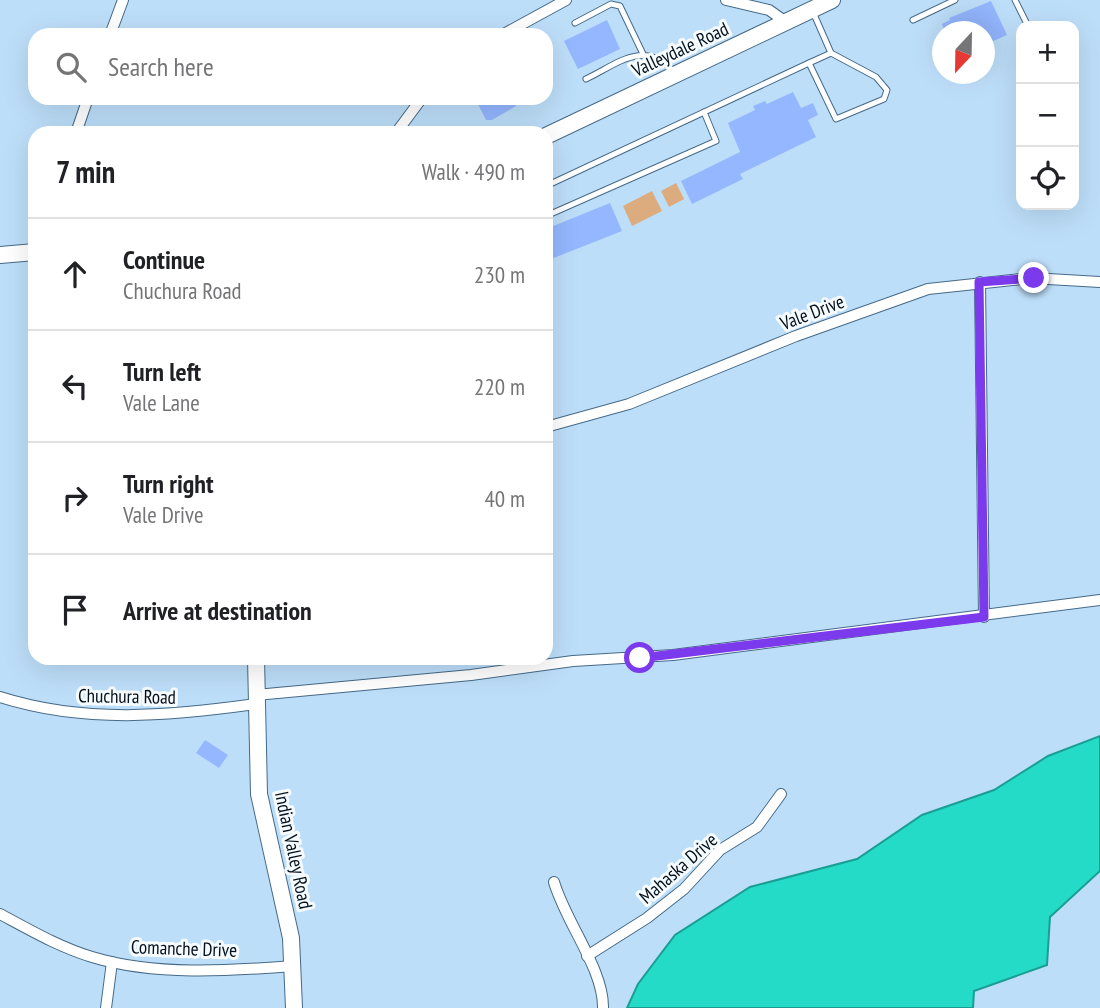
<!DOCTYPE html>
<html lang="en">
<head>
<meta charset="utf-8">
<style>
  :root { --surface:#fff; --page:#f6f6f6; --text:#202124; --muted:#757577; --line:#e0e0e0 }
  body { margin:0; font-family:"PT Sans Narrow",sans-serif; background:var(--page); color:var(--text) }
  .controls { position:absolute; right:21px; top:21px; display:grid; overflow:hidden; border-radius:14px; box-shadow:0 7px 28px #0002 }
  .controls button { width:63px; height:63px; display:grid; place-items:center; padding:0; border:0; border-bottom:2px solid var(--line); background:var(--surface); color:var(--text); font:35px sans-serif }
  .compass { position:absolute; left:932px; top:21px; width:63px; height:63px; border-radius:50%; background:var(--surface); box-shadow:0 7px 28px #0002; rotate:202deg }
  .stop { position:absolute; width:21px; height:21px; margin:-16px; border:5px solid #7c3aed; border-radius:50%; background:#fff }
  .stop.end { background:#7c3aed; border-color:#fff; box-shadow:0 2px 7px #0008 }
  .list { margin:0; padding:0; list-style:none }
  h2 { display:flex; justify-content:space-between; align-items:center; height:91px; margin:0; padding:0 28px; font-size:30px }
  h2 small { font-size:23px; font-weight:400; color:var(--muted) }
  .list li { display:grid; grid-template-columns:46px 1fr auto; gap:21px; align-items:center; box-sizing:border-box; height:112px; padding:0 28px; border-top:2px solid var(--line) }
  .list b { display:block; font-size:26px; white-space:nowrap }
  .list p { margin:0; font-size:23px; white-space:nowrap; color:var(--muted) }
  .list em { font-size:23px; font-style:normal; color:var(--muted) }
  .icon { flex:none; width:38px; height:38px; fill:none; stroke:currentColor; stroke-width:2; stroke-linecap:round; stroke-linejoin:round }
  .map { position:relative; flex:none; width:1100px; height:1008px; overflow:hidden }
  .search { position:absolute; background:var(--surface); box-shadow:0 7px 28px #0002; left:28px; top:28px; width:525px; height:77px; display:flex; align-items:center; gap:18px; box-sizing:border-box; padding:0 24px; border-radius:21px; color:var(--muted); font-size:26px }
  .panel { position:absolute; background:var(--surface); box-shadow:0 7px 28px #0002; left:28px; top:126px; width:525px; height:539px; border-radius:21px }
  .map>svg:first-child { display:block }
  .green { fill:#dcab7e }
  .water { fill:#24dbc8; stroke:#1a9e94; stroke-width:2 }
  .building { fill:#94b7ff }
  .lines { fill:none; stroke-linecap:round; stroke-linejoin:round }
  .lane-casing { stroke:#456a88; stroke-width:7 }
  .street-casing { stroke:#456a88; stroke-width:12 }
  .secondary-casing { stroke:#456a88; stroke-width:18 }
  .lane { stroke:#fff; stroke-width:5 }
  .street { stroke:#fff; stroke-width:10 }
  .secondary { stroke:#fff; stroke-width:16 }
  .route { stroke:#7c3aed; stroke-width:9 }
  .labels { text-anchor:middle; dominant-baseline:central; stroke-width:6; stroke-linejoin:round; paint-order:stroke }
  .street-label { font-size:19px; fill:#03111c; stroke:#f6fbfe }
</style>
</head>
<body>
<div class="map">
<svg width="1100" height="1008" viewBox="0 0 1100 1008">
  <rect width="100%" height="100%" fill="#bddef9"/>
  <g class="green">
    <path d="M676,183L684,199L669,207L661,191Z"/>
    <path d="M652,191L662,211L632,226L623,206Z"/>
  </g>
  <path class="water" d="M1100,736V871L1050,917L1047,965L974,991L973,1008H627L638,984L675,935L750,887L857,859L922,815L994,790L1048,756Z"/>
  <g class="building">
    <path d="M991,1L1007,35L984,45V32H945L942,24L950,20L949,18Z"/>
    <path d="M607,20L620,49L578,69L564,41Z"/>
    <path d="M793,92L801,108L813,103L818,115L808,120L816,137L740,174L743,179L692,204L681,181L740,152L728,123L755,110L753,106L765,101L767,104Z"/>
    <path d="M475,98H513L516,106L492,120H486Z"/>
    <path d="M610,203L622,231L546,261V229Z"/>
    <path d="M205,740L228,755L219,768L196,753Z"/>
  </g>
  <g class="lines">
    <defs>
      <g id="lane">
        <path d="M1015,0L1028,26"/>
        <path d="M813,12L831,53L876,77L887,90L884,99L836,119L809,63L831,53"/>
        <path d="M913,20L955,0"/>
        <path d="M575,23L611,4L620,6L643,54"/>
        <path d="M586,79C619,63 644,39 674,72"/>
        <path d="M546,186L809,63"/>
        <path d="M546,216L716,141L704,112"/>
      </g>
      <g id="street">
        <path d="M726,0L769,10L786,22"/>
        <path d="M110,35L123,0"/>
        <path d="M502,35L566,0"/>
        <path d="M76,133L88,98"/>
        <path d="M396,133L422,98"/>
        <path d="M980,282L984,617"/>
        <path d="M546,427L629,404L796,336L928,289L1031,278L1100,282"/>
        <path d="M256,695L471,675L573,661L673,655L1100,600"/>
        <path d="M0,697C85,724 169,716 256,704"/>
        <path d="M554,882C566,923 604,970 603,1008"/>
        <path d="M0,914C30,930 59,947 92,957C155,976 228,971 294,966"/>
        <path d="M587,956L647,918L684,889L720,850L757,827L781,794"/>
        <path d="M106,1008L112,962"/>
      </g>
      <g id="secondary">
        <path d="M546,136L832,0"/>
        <path d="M0,255L35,252"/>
        <path d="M256,658L259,794L291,938L294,1008"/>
      </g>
    </defs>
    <use href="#lane" class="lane-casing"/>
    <use href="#street" class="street-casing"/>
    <use href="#secondary" class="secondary-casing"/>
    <use href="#lane" class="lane"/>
    <use href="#street" class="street"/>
    <use href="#secondary" class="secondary"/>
  </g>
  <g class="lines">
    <path class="route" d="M640,658L984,617L979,282L1034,278"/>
  </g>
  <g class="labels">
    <g class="street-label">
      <text transform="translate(680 49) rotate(-25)">Valleydale Road</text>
      <text transform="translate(812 312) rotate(-21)">Vale Drive</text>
      <text transform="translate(127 696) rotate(1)">Chuchura Road</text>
      <text transform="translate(294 850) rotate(78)">Indian Valley Road</text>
      <text transform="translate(678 868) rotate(-41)">Mahaska Drive</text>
      <text transform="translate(184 948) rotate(2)">Comanche Drive</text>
    </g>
  </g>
</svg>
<div class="controls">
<button>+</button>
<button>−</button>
<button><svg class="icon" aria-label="locate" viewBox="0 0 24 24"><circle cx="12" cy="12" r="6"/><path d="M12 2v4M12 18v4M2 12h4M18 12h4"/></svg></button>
</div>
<svg class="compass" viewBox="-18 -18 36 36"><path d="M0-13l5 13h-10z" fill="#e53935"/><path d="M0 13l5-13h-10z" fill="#757577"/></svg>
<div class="stop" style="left:640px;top:658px"></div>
<div class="stop end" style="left:1034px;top:278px"></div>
<div class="search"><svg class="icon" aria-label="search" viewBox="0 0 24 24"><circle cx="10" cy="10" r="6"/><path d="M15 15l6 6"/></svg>Search here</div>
<section class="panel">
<h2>7 min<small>Walk · 490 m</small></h2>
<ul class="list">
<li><svg class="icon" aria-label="ahead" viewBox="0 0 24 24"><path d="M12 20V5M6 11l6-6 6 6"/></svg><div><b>Continue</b><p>Chuchura Road</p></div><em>230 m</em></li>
<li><svg class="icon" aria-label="left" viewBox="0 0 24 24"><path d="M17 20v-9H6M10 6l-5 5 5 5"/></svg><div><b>Turn left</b><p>Vale Lane</p></div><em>220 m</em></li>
<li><svg class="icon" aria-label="right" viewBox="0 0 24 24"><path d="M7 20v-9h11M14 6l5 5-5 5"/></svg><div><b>Turn right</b><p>Vale Drive</p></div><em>40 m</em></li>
<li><svg class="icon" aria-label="arrive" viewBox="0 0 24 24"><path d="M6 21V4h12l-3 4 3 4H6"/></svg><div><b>Arrive at destination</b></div></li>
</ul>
</section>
</div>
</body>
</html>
